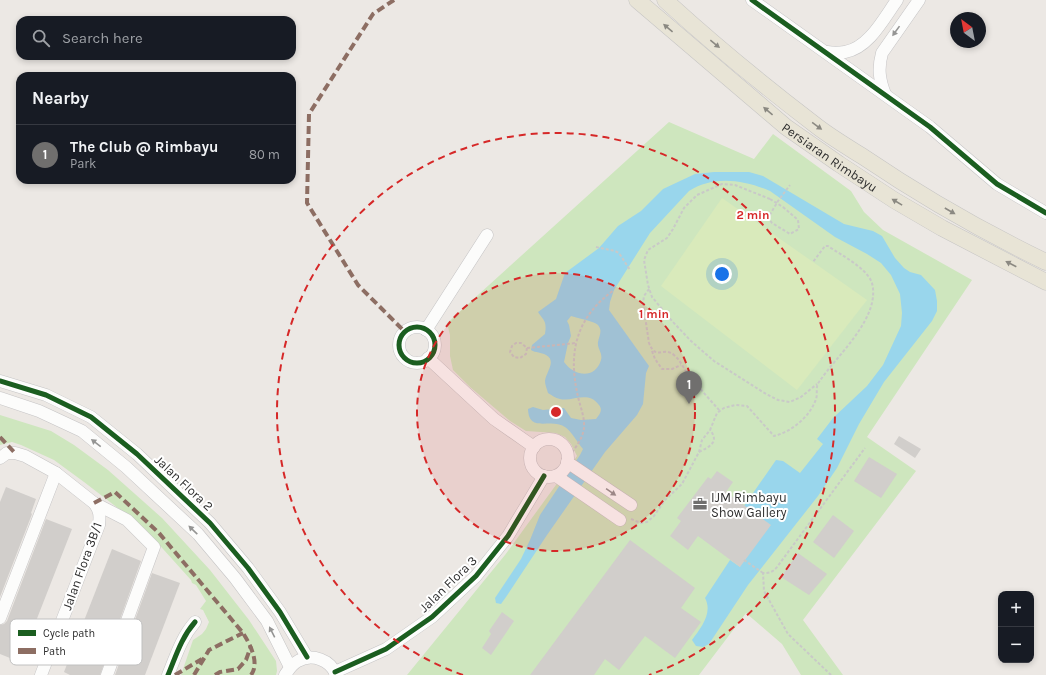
<!DOCTYPE html>
<html lang="en">
<head>
<meta charset="utf-8">
<style>
  :root { --surface:#171b24; --page:#242831; --text:#f1f3f6; --muted:#9ea1a6; --line:#363941; --accent:#706f6e }
  body { margin:0; font-family:Karla,sans-serif; background:var(--page); color:var(--text) }
  .controls { position:absolute; right:12px; bottom:12px; display:grid; overflow:hidden; border-radius:8px; box-shadow:0 2px 6px #0003 }
  .controls button { width:36px; height:36px; display:grid; place-items:center; padding:0; border:0; border-bottom:1px solid var(--line); background:var(--surface); color:var(--text); font:20px sans-serif }
  .compass { position:absolute; left:950px; top:12px; width:36px; height:36px; border-radius:50%; background:var(--surface); box-shadow:0 2px 6px #0003; rotate:328deg }
  .you { position:absolute; left:722px; top:274px; width:14px; height:14px; margin:-10px; border:3px solid #fff; border-radius:50%; background:#1a73e8; box-shadow:0 0 0 6px #1a73e833 }
  .badge { display:grid; place-items:center; width:26px; height:26px; border-radius:50%; background:var(--accent); color:#fff; font-size:13px; font-weight:700 }
  .pin { position:absolute; translate:-50% -33px; filter:drop-shadow(0 1px 2px #0008) }
  .pin::after { content:''; position:absolute; top:21px; width:14px; height:12px; background:inherit; clip-path:polygon(0 0,100% 0,50% 100%) }
  .list { margin:0; padding:0; list-style:none }
  h2 { display:flex; justify-content:space-between; align-items:center; height:52px; margin:0; padding:0 16px; font-size:17px }
  h2 small { font-size:13px; font-weight:400; color:var(--muted) }
  .list li { display:grid; grid-template-columns:26px 1fr auto; gap:12px; align-items:center; box-sizing:border-box; height:60px; padding:0 16px; border-top:1px solid var(--line) }
  .list b { display:block; font-size:15px; white-space:nowrap }
  .list p { margin:0; font-size:13px; white-space:nowrap; color:var(--muted) }
  .list em { font-size:13px; font-style:normal; color:var(--muted) }
  .icon { flex:none; width:22px; height:22px; fill:none; stroke:currentColor; stroke-width:2; stroke-linecap:round; stroke-linejoin:round }
  .map { position:relative; flex:none; width:1046px; height:675px; overflow:hidden }
  .search { position:absolute; background:var(--surface); box-shadow:0 2px 6px #0003; left:16px; top:16px; width:280px; height:44px; display:flex; align-items:center; gap:10px; box-sizing:border-box; padding:0 14px; border-radius:12px; color:var(--muted); font-size:15px }
  .panel { position:absolute; background:var(--surface); box-shadow:0 2px 6px #0003; left:16px; top:72px; width:280px; height:112px; border-radius:12px }
  .map>svg:first-child { display:block }
  .green { fill:#cee6be }
  .pitch { fill:#d9eabb }
  .water { fill:#99d6ec; fill-rule:evenodd }
  .building { fill:#d1cecb }
  .lines { fill:none; stroke-linecap:round; stroke-linejoin:round }
  .minor-casing { stroke:#c5c4c5; stroke-width:13 }
  .major-casing { stroke:#c6c5c4; stroke-width:17 }
  .path { stroke:#c9c9c8; stroke-width:2; stroke-dasharray:3 2; stroke-linecap:butt }
  .minor { stroke:#fcfcfb; stroke-width:12 }
  .major { stroke:#e8e4d6; stroke-width:16 }
  .path-bridge { stroke:#c9c9c8; stroke-width:2; stroke-dasharray:3 2; stroke-linecap:butt }
  .quiet { stroke:#8d6e63; stroke-width:4; stroke-dasharray:8 4; stroke-linecap:butt }
  .cycleway-casing { stroke:#fff; stroke-width:8 }
  .cycleway { stroke:#1b5e20; stroke-width:5 }
  .oneway { fill:#8b8982 }
  .oneway2 { fill:#959594 }
  .ring { fill:none; stroke:#d62828; stroke-width:2; stroke-dasharray:7 5 }
  .labels { text-anchor:middle; dominant-baseline:central; stroke-width:4; stroke-linejoin:round; paint-order:stroke }
  .street-label { font-size:13px; fill:#2e2e2e; stroke:#fff }
  .poi-label { font-size:13px; fill:#2e2e2e; stroke:#fff; text-anchor:start }
  .key { fill:#fff; stroke:#c0c0c0; stroke-width:1 }
  .key-label { font-size:11px; fill:#2e2e2e }
  .centre { fill:#d62828; stroke:#fff; stroke-width:2 }
  .ring-label { font-size:12px; text-anchor:middle; font-weight:bold; fill:#d62828; stroke:#fff; stroke-width:4; stroke-linejoin:round; paint-order:stroke }
</style>
</head>
<body>
<div class="map">
<svg width="1046" height="675" viewBox="0 0 1046 675">
  <rect width="100%" height="100%" fill="#ece8e4"/>
  <g class="green">
    <path d="M669,122L754,159L773,134L851,191L864,212L883,230L972,280L867,437L916,471L803,620L843,675H801L782,644L746,613L699,675H407L505,555L577,456L571,444L565,437L556,433L526,431L510,421L470,387L453,370L450,356V335L447,323Z"/>
    <path d="M0,415L51,431L74,445L108,470L162,518L210,570L249,620L276,661L277,671L276,675H181L193,640L202,634L206,629L209,622L203,610L200,609L206,601L196,585L192,583L191,580L145,529L84,482L54,460L21,445L12,442L0,445Z"/>
  </g>
  <path class="pitch" d="M722,198L867,300L797,390L661,286Z"/>
  <path class="water" d="M714,172H749L763,176L844,224L873,231L882,236L895,258L904,268L910,272L921,275L935,290L937,301V311L932,321L884,382L859,424L837,468L818,496L748,585L709,644L703,647L696,646L692,640C701,628 713,613 705,598L730,560L740,567L744,506L776,460L783,461L800,473L823,444L817,439L833,418L867,386L883,365L901,326L902,313L900,294L891,275L881,263L867,254L835,237L770,191C744,180 714,175 689,191L650,233L614,290L610,302L609,310L649,366L646,373L643,404L637,415L605,452L547,535L506,597L501,604L496,603L495,598L521,559L530,540L540,515L580,455L583,449C577,442 572,432 565,427C551,417 529,434 528,409L533,407L543,410L564,408L571,418L581,420L596,419C600,414 603,410 599,405C588,390 573,402 560,399C555,398 552,395 548,393C547,389 545,385 545,381C546,372 557,361 546,355C541,352 536,353 531,350L532,345L545,334C547,321 544,321 538,312L556,299L565,273L599,248L618,226L641,211L663,189L695,174ZM571,316C577,318 594,321 598,325C603,331 599,336 598,342C597,349 603,353 601,360C595,380 574,376 564,362L568,343L571,336L569,325L567,321Z"/>
  <g class="building">
    <path d="M899,436L921,449L915,458L894,444Z"/>
    <path d="M869,457L897,474L881,498L854,481Z"/>
    <path d="M717,471L733,482L726,492L771,525L740,567L698,536L688,550L670,536L681,521L677,518L708,477L711,479Z"/>
    <path d="M6,487L36,499L31,513L32,514L0,597V502Z"/>
    <path d="M833,515L854,531L834,558L813,542Z"/>
    <path d="M46,519L72,529L20,662L0,654V625L4,624L7,621Z"/>
    <path d="M630,540L695,588L681,608L701,622L675,658L645,636L619,670L605,659L594,675H530Z"/>
    <path d="M112,549L141,561L100,675H70L64,672Z"/>
    <path d="M798,553L827,574L809,595L781,577Z"/>
    <path d="M152,573L180,583L145,675H115Z"/>
    <path d="M502,612L514,621L491,655L482,648L491,634L489,631Z"/>
  </g>
  <g class="lines">
    <defs>
      <g id="minor">
        <path d="M752,0L930,127L997,184L1046,213"/>
        <path d="M827,52C833,53 839,53 845,52C869,48 884,18 897,0"/>
        <path d="M885,94C879,79 878,68 882,53L919,0"/>
        <circle cx="417" cy="345" r="18"/>
        <path d="M426,330L487,235"/>
        <path d="M428,358L494,419L534,447"/>
        <path d="M0,381L46,395L91,417L137,454L210,523L248,568L280,612L307,657"/>
        <path d="M0,398L39,411L82,431L126,467L198,534L235,578L267,621L290,667"/>
        <circle cx="549" cy="458" r="19"/>
        <path d="M0,458L7,453H15L25,456L56,473L94,503C100,510 100,516 99,525L41,675"/>
        <path d="M567,462L631,505"/>
        <path d="M556,476L620,520"/>
        <path d="M94,503L127,520L154,547L107,675"/>
        <path d="M0,618L56,473"/>
        <path d="M335,672L386,649L432,617L476,576L508,536L544,476"/>
        <path d="M168,675C176,656 181,638 195,622"/>
        <path d="M285,675C289,669 292,664 298,661C312,653 331,660 336,675"/>
      </g>
      <g id="major">
        <path id="s1" d="M637,0L786,127L839,164L894,200L942,228L1046,282"/>
        <path d="M665,0C713,44 763,85 814,124C829,136 846,146 862,156C921,196 982,231 1046,262"/>
      </g>
    </defs>
    <use href="#minor" class="minor-casing"/>
    <use href="#major" class="major-casing"/>
    <g class="path">
      <path d="M770,199L735,185L722,184L697,195L684,208L673,229L667,238L648,250L644,260L648,285L652,297L672,321L691,341L714,361L766,394L778,400L790,402L801,397L817,384"/>
      <path d="M783,207L798,220L799,229L790,234L772,223L768,218L778,201L790,185"/>
      <path d="M596,247L615,251L619,253L630,270"/>
      <path d="M649,289L644,296L643,303L649,343C656,361 663,346 674,355C680,360 683,367 687,373C697,385 709,399 720,411"/>
      <path d="M527,348L526,354L520,358L514,357L510,352L512,346L516,343H521L527,348L576,343"/>
      <path d="M652,351L655,359L662,369H672L681,365"/>
      <path d="M572,452C577,446 583,437 584,428C585,416 579,404 577,392C568,349 578,316 614,290"/>
      <path d="M699,452C709,447 720,442 710,430"/>
      <path d="M631,519L641,523L647,522L654,516L665,500L682,484L699,452L702,440L710,430L717,413L724,408L735,405L747,406L774,436C791,432 810,417 816,399C818,394 815,387 819,382C837,355 881,318 872,283C867,268 841,255 828,246H825L813,262"/>
      <path d="M744,560L763,573"/>
      <path d="M831,675L788,634L764,591L763,573C770,573 773,572 777,567L865,448"/>
    </g>
    <use href="#minor" class="minor"/>
    <use href="#major" class="major"/>
    <path class="path-bridge" d="M770,199L783,207"/>
    <g class="quiet">
      <path d="M394,0L373,14L309,114L307,203L358,285L405,332"/>
      <path d="M0,437L15,453"/>
      <path d="M94,503L115,492L159,533L243,633C250,644 260,663 251,675"/>
      <path d="M175,675L202,659"/>
      <path d="M194,675L209,650L243,633"/>
      <path d="M215,675L220,672L238,669L246,660L251,646"/>
    </g>
    <defs>
      <g id="cycleway">
        <path d="M752,0L930,127L997,184L1046,213"/>
        <circle cx="417" cy="345" r="18"/>
        <path d="M0,381L46,395L91,417L137,454L210,523L248,568L280,612L307,657"/>
        <path d="M335,672L386,649L432,617L476,576L508,536L544,476"/>
        <path d="M168,675C176,656 181,638 195,622"/>
      </g>
    </defs>
    <use href="#cycleway" class="cycleway-casing"/>
    <use href="#cycleway" class="cycleway"/>
  </g>
  <defs><path id="oneway-solid" d="M-6-.8H1V-3.2L6.5 0L1 3.2V.8H-6Z"/></defs>
  <g class="oneway">
    <use href="#oneway-solid" transform="translate(668 28) rotate(-140)"/>
    <use href="#oneway-solid" transform="translate(715 44) rotate(39)"/>
    <use href="#oneway-solid" transform="translate(768 111) rotate(-140)"/>
    <use href="#oneway-solid" transform="translate(817 126) rotate(36)"/>
    <use href="#oneway-solid" transform="translate(897 202) rotate(-149)"/>
    <use href="#oneway-solid" transform="translate(950 211) rotate(30)"/>
    <use href="#oneway-solid" transform="translate(1011 264) rotate(-153)"/>
  </g>
  <g class="oneway2">
    <use href="#oneway-solid" transform="translate(896 31) rotate(126)"/>
    <use href="#oneway-solid" transform="translate(96 443) rotate(-142)"/>
    <use href="#oneway-solid" transform="translate(611 492) rotate(35)"/>
    <use href="#oneway-solid" transform="translate(193 530) rotate(-136)"/>
    <use href="#oneway-solid" transform="translate(272 632) rotate(-117)"/>
  </g>
  <circle cx="556" cy="412" r="139" fill="#d62828" fill-opacity=".12"/>
  <g class="ring">
    <circle cx="556" cy="412" r="139"/>
    <path d="M463 675A279 279 0 1 1 649 675"/>
  </g>
  <defs>
    <symbol id="office-bare" viewBox="-9 -9 18 18"><path d="M-6-3h4V-5.5h4V-3h4V5H-6ZM-1-4.5V-3h2v-1.5ZM-6 0V1H6V0Z" fill="#706f6e" stroke="#fff" stroke-width="2.5" paint-order="stroke"/></symbol>
  </defs>
  <g fill-rule="evenodd">
    <use href="#office-bare" x="690" y="494" width="20" height="20"/>
  </g>
  <g class="labels">
    <g class="street-label">
      <text stroke="none"><textPath href="#s1" startOffset="249">Persiaran Rimbayu</textPath></text>
      <text transform="translate(184 483) rotate(43)">Jalan Flora 2</text>
      <text transform="translate(82 566) rotate(-70)">Jalan Flora 3B/1</text>
      <text transform="translate(448 584) rotate(-44)">Jalan Flora 3</text>
    </g>
    <g class="poi-label">
      <text x="711" y="497">IJM Rimbayu<tspan x="711" dy="15">Show Gallery</tspan></text>
    </g>
  </g>
  <rect x="10" y="619" width="132" height="46" rx="6" class="key"/>
  <rect x="18" y="630" width="18" height="6" fill="#1b5e20"/>
  <rect x="18" y="648" width="18" height="6" fill="#8d6e63"/>
  <g class="key-label">
    <text x="43" y="637">Cycle path</text>
    <text x="43" y="655">Path</text>
  </g>
  <circle cx="556" cy="412" r="6" class="centre"/>
  <g class="ring-label">
    <text x="753" y="219">2 min</text>
    <text x="654" y="318">1 min</text>
  </g>
</svg>
<div class="controls">
<button>+</button>
<button>−</button>
</div>
<svg class="compass" viewBox="-18 -18 36 36"><path d="M0-13l5 13h-10z" fill="#e53935"/><path d="M0 13l5-13h-10z" fill="#9ea1a6"/></svg>
<div class="you"></div>
<div class="pin badge" style="left:689px;top:404px">1</div>
<div class="search"><svg class="icon" aria-label="search" viewBox="0 0 24 24"><circle cx="10" cy="10" r="6"/><path d="M15 15l6 6"/></svg>Search here</div>
<section class="panel">
<h2>Nearby<small></small></h2>
<ul class="list">
<li><span class="badge">1</span><div><b>The Club @ Rimbayu</b><p>Park</p></div><em>80 m</em></li>
</ul>
</section>
</div>
</body>
</html>
